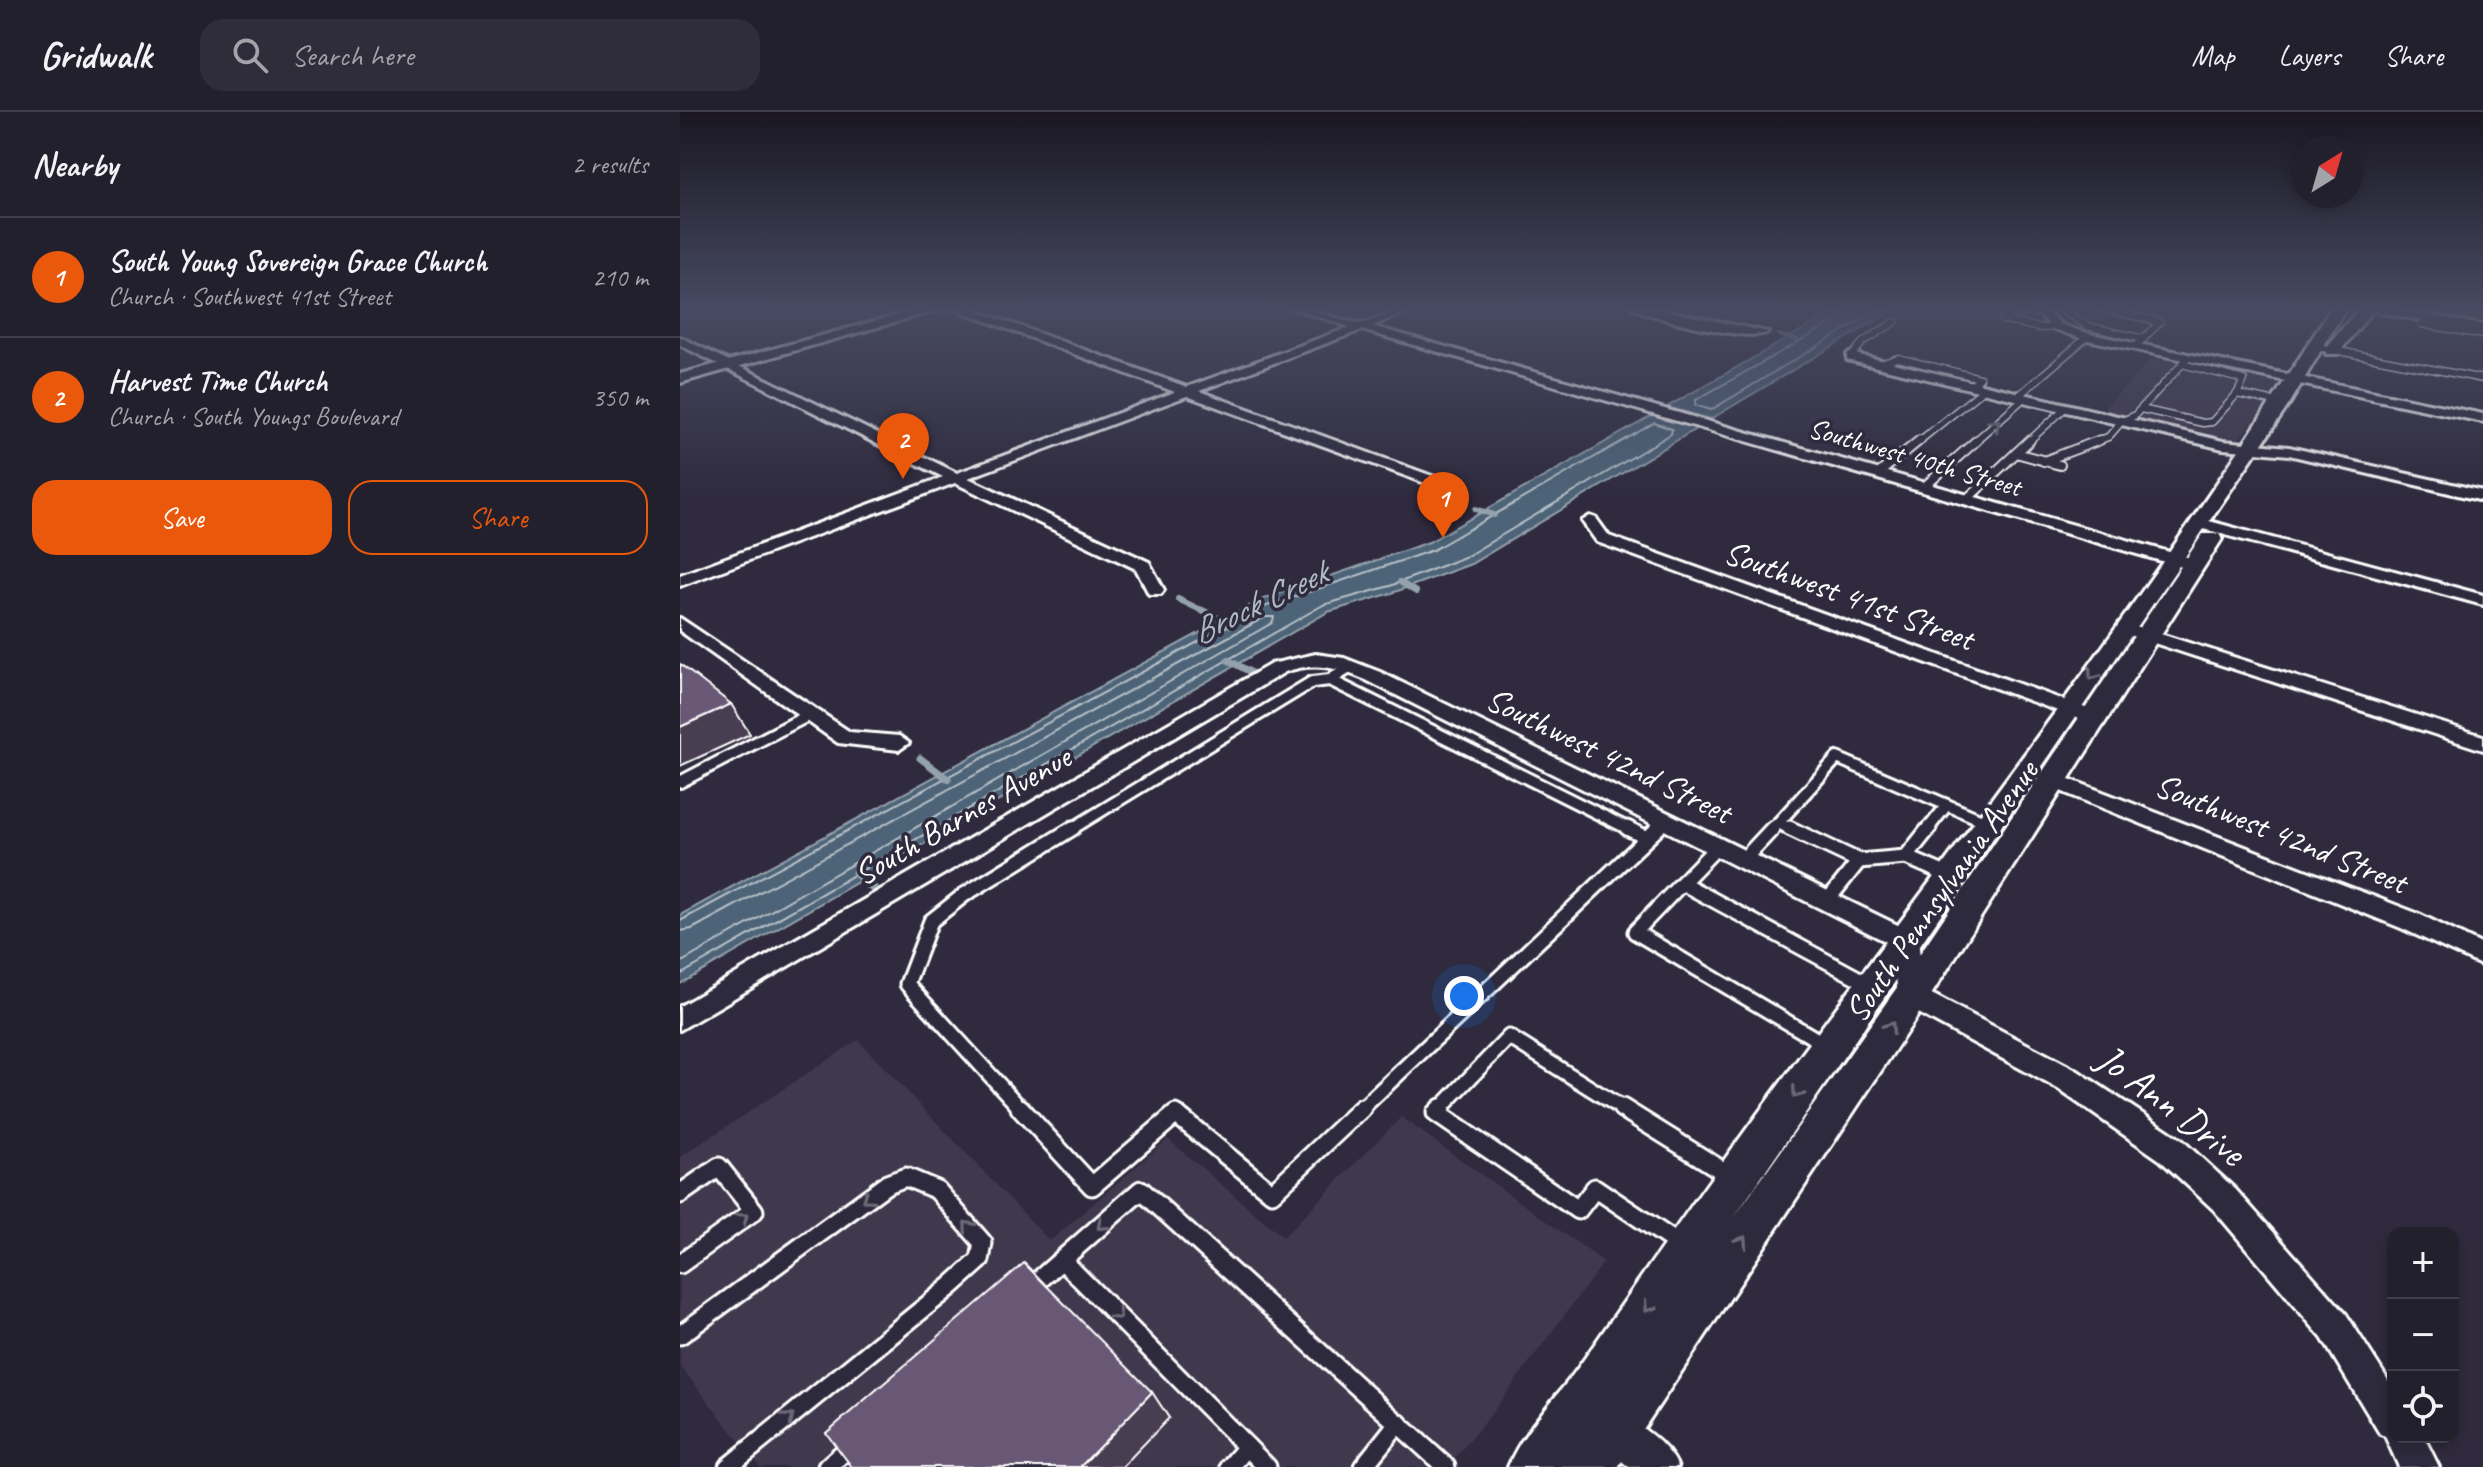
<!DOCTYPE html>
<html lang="en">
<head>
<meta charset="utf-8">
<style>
  :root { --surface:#23202e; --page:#2f2d3a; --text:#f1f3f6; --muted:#a3a3aa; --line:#403e4a; --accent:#ea580c }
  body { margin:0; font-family:Caveat,sans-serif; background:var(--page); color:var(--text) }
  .controls { position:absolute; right:24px; bottom:24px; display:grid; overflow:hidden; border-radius:16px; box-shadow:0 4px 12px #0003 }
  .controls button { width:72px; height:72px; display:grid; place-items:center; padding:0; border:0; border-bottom:2px solid var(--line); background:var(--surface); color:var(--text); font:40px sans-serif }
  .compass { position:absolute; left:1611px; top:24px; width:72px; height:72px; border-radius:50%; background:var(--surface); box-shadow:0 4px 12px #0003; rotate:37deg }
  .you { position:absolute; left:784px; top:884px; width:28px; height:28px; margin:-20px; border:6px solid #fff; border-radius:50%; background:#1a73e8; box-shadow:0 0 0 12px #1a73e833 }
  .badge { display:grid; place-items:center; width:52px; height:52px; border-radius:50%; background:var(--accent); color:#fff; font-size:26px; font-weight:700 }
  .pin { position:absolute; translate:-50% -66px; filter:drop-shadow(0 2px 4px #0008) }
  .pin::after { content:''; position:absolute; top:42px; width:28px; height:24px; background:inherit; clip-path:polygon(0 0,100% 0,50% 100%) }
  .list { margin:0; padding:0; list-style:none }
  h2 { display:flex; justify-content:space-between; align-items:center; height:104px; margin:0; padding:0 32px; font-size:34px }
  h2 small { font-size:26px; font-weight:400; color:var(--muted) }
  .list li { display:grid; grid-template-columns:52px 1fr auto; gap:24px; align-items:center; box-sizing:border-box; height:120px; padding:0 32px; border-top:2px solid var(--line) }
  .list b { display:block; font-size:30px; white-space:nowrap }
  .list p { margin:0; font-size:26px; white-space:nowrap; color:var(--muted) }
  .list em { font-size:26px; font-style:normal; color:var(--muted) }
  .actions { display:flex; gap:16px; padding:24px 32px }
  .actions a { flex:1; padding:18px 0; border:2px solid var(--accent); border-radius:24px; text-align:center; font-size:28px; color:var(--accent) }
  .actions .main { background:var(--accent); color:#fff }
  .icon { flex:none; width:44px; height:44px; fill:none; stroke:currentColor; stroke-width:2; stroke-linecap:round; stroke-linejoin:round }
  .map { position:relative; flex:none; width:1803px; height:1355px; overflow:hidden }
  header { display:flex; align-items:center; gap:48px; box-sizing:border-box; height:112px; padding:0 40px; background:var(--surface); border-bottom:2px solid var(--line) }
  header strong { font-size:38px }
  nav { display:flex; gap:44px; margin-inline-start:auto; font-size:28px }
  .search { width:560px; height:72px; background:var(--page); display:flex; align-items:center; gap:20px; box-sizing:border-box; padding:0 28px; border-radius:24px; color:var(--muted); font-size:30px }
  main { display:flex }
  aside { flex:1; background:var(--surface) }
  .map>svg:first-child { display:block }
  .built { fill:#40384e }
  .green { fill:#616a5e; stroke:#b0b4ae; stroke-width:2 }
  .water { fill:#4d6477; stroke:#94a2ad; stroke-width:2 }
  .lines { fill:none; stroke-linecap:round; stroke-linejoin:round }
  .shore { stroke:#b8c1c9; stroke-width:2 }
  .stream-far3 { stroke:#94a2ad; stroke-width:4 }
  .stream-far2 { stroke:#94a2ad; stroke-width:6 }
  .stream-far1 { stroke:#94a2ad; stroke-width:7 }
  .stream { stroke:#94a2ad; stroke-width:9 }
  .service-far4-casing { stroke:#fff; stroke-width:9 }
  .service-far3-casing { stroke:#fff; stroke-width:12 }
  .service-far2-casing { stroke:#fff; stroke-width:16 }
  .service-far1-casing { stroke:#fff; stroke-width:19 }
  .service-casing { stroke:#fff; stroke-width:23 }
  .minor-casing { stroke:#fff; stroke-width:6 }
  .tertiary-casing { stroke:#fff; stroke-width:6 }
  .secondary-casing { stroke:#fff; stroke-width:6 }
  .service-far4 { stroke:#2f2a3d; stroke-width:6 }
  .service-far3 { stroke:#2f2a3d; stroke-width:8 }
  .service-far2 { stroke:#2f2a3d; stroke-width:10 }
  .service-far1 { stroke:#2f2a3d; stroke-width:13 }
  .service { stroke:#2f2a3d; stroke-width:17 }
  .minor { fill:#2f2a3d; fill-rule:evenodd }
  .tertiary { fill:#2f2a3d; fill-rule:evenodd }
  .secondary { fill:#2f2a3d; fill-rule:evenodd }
  .shaded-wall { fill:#493e51; stroke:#fff; stroke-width:2 }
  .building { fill:#685974; stroke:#fff; stroke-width:2 }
  .oneway { stroke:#6d6a77 }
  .labels { text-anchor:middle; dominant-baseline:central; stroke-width:7; stroke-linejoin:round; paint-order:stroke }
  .far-street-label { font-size:28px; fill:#fff; stroke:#2f2a3d }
  .street-label { font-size:34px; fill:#fff; stroke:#2f2a3d }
  .water-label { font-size:36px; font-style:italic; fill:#afb9c2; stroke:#2f2a3d }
  .near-street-label { font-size:40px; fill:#fff; stroke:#2f2a3d }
</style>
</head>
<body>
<header>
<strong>Gridwalk</strong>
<div class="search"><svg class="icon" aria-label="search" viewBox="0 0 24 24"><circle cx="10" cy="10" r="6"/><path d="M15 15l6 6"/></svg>Search here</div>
<nav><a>Map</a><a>Layers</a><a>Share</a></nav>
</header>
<main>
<aside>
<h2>Nearby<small>2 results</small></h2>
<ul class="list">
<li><span class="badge">1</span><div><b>South Young Sovereign Grace Church</b><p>Church · Southwest 41st Street</p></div><em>210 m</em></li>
<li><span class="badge">2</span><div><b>Harvest Time Church</b><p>Church · South Youngs Boulevard</p></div><em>350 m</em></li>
</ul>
<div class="actions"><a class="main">Save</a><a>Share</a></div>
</aside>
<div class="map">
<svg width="1803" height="1355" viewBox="0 0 1803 1355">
  <rect width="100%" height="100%" fill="#2f2a3d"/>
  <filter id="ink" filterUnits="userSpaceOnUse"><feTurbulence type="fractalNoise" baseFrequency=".0125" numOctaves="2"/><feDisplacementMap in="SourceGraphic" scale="16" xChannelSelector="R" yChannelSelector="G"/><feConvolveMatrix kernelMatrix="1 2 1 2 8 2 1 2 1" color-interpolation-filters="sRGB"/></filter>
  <g filter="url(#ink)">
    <g class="built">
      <path d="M1475,244L1603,270L1557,330L1422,298Z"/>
      <path d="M178,928L370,1129L488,1027L603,1125L721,1005L924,1150L811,1302L768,1355H80L0,1254V1045Z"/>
    </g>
    <path class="green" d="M1699,196H1803V215Z"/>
    <g class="water">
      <path d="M1161,196H1217L1031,307L987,295Z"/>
      <path d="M975,302L1019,315L791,452L712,481L648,500L0,872V803L578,489L749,430Z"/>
    </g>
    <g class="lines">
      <g class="shore">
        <path d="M1163,196L1159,207L1016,288L1015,293L1031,298L1201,196"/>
        <path d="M0,809L581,496L753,438L974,311L992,317L991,322L787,444L710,474L643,493L0,863"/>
        <path d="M0,819L12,817L585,505H594L592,511L0,851"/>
      </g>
      <path class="stream-far3" d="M1099,223L1117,228"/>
      <g class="stream-far2">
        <path d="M796,397L814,403"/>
        <path d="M720,470L736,480"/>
        <path d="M498,487L525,500"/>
      </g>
      <g class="stream-far1">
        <path d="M521,498L551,513"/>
        <path d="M548,548L572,561"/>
        <path d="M240,646L268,667"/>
      </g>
      <path class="stream" d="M176,761L196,779"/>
      <defs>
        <g id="service-far4">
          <path d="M1379,196L1407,214L1464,227"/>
          <path d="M1421,196L1480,210L1455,235"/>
          <path d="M1361,201L1335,200L1323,208L1360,216L1378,215"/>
          <path d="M1742,212L1803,223"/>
          <path d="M1638,235L1803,267"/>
          <path d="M1171,245L1183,230L1215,210"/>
          <path d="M1200,252L1218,246L1300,266L1291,274"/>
          <path d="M1557,282L1601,291"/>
          <path d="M1337,285L1407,225"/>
          <path d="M1461,297L1523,311L1532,310L1557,282L1564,268L1502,252"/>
          <path d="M1430,323L1442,309L1454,304L1506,248"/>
          <path d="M1238,330L1304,277"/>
          <path d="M1294,330L1344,286"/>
          <path d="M1348,330L1385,296"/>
          <path d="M1414,330L1428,325"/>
        </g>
        <g id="service-far3">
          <path d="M1336,341L1380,353"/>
          <path d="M1364,349L1420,328"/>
          <path d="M1198,362L1240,328"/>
          <path d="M1244,375L1297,328"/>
          <path d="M1287,387L1350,328"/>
        </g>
        <g id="service-far2">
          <path d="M650,568L951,718"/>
          <path d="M0,670L131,602"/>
          <path d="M1098,711L1157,646L1267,693"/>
          <path d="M390,718L632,570L650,568L671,555"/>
          <path d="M976,718L986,709"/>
          <path d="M1091,718L1098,711L1113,718"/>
          <path d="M1247,718L1267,693L1309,711"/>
        </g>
        <g id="service-far1">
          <path d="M947,716L967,726"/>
          <path d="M1109,716L1179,749L1147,789"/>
          <path d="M1226,745L1249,716"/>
          <path d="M1063,748L1093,716"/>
          <path d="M1179,749L1226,745L1270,764"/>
          <path d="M1002,771L1037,735"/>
          <path d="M1146,933L955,820L1002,771L1189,872"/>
          <path d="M342,998L227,872L251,809L284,783L393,716"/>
          <path d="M680,998L978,716"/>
          <path d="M759,998L829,925L945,998"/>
        </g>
        <g id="service">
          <path d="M340,996L412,1074L496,1002L592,1081L682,996"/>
          <path d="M761,996L756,1001L898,1098L915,1076L1001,1134"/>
          <path d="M942,996L1051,1064"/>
          <path d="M0,1082L39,1055L74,1099L0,1152"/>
          <path d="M382,1148L587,1355"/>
          <path d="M351,1175L461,1078L766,1355"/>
          <path d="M0,1223L207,1072L226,1065L257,1078L303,1131L300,1148L271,1174L48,1355"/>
          <path d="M147,1355L173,1332"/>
          <path d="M550,1355L567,1335"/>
          <path d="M683,1355L718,1311"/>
        </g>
        <g id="minor">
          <path d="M272,196H289L507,275L670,215L612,196C637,196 662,211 680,211C698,210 714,196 735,196L692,214L1521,449L1523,453L1515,458L1509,457L682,218L519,279L755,365L777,386V392H767L745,371L507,284L288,366L469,450L484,478L481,482H469L456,457L275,371L0,474V463L263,365L0,233V225L277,361L495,280Z"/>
          <path d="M953,196H974L1088,220C1071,231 972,206 953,196Z"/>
          <path d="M1351,196H1363L1382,213L1410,222L1803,302V310L1403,227L1374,217Z"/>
          <path d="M1171,241L1543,329L1609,335L1803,379V389L1609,343L1543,337L1167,248V242Z"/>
          <path d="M910,404L916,406L929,424L1422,602L1425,606L1415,612L1408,610L917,430L902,409Z"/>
          <path d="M1518,406L1803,483V493L1512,414V408Z"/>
          <path d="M0,506L170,620L219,624L229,631L219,638L158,631L0,519Z"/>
          <path d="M1446,511L1803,624V638L1440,520L1437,516Z"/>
          <path d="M636,542L664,546L700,560L1234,821L1238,828L1244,878L1398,959L1502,1028L1556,1078L1666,1202L1713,1276V1325H1744L1759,1355H1719L1705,1324L1700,1322L1642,1226L1534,1098L1480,1048L1378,977L1222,892L1218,884L1213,833L686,568C657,556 636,549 605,560L0,918V894L591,552Z"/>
          <path d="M1371,660L1739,802L1803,833V854L1721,816L1363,672L1360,667L1363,662Z"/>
          <path d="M930,1298C954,1308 988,1331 998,1355H949L917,1329L912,1316L917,1303Z"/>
        </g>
        <g id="tertiary">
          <path d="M243,196H265L0,271V262Z"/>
          <path d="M1680,196H1710L1803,213V221Z"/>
        </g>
        <g id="secondary">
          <path d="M1651,196H1666L1610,291L1053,1107L1218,874L1523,422H1539L1542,427L1244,894L938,1355H828C843,1318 875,1288 898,1256C955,1174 1012,1092 1071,1011C1268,743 1475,479 1651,196Z"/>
          <path d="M1672,196L1692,199L1658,242H1646V236L1676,200Z"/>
        </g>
      </defs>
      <use href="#service-far4" class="service-far4-casing"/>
      <use href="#service-far3" class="service-far3-casing"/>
      <use href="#service-far2" class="service-far2-casing"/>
      <use href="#service-far1" class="service-far1-casing"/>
      <use href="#service" class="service-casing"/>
      <use href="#minor" class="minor-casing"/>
      <use href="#tertiary" class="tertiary-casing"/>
      <use href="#secondary" class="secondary-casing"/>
      <use href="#service-far4" class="service-far4"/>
      <use href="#service-far3" class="service-far3"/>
      <use href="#service-far2" class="service-far2"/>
      <use href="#service-far1" class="service-far1"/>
      <use href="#service" class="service"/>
      <use href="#minor" class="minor"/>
      <use href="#tertiary" class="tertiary"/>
      <use href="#secondary" class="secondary"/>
    </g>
    <g class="shaded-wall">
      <path d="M51,592L70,622L0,654V615Z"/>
      <path d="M472,1280L489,1306L442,1355H400Z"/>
    </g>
    <g class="building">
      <path d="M0,552L51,592L0,615Z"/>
      <path d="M344,1151L472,1280L400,1355H172L146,1321Z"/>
    </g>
    <defs><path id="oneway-chevron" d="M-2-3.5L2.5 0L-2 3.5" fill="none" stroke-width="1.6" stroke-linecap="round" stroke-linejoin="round" transform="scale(2)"/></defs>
    <g class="oneway">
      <use href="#oneway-chevron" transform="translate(1315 312) rotate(-41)"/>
      <use href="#oneway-chevron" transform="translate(1413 563) rotate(125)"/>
      <use href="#oneway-chevron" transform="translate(1210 915) rotate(-55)"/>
      <use href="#oneway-chevron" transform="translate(1117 981) rotate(126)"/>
      <use href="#oneway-chevron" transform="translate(187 1086) rotate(144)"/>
      <use href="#oneway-chevron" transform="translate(63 1106) rotate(-37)"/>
      <use href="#oneway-chevron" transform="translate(422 1113) rotate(139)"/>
      <use href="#oneway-chevron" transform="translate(288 1114) rotate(-131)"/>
      <use href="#oneway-chevron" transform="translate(1062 1129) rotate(-55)"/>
      <use href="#oneway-chevron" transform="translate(969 1195) rotate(125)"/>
      <use href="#oneway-chevron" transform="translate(437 1203) rotate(45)"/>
      <use href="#oneway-chevron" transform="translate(109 1306) rotate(-39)"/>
    </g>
  </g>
  <linearGradient id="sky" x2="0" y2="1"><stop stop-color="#1a1722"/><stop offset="0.51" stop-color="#474a62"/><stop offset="1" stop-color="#474a62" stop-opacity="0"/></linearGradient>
  <rect width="1803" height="386" fill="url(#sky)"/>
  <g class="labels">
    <g class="far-street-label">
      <text transform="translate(1235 345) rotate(16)">Southwest 40th Street</text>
    </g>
    <g class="street-label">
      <text transform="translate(1169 483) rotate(20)">Southwest 41st Street</text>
      <text transform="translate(929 643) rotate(26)">Southwest 42nd Street</text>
      <text transform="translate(282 703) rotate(-30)">South Barnes Avenue</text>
      <text transform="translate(1601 721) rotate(22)">Southwest 42nd Street</text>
      <text transform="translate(1261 779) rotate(-55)">South Pennsylvania Avenue</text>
    </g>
    <g class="water-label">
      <text transform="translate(579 490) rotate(-26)">Brock Creek</text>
    </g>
    <g class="near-street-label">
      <text transform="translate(1491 993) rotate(37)">Jo Ann Drive</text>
    </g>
  </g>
</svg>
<div class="controls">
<button>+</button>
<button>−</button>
<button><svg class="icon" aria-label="locate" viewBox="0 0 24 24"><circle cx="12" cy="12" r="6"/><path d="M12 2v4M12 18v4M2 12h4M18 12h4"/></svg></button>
</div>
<svg class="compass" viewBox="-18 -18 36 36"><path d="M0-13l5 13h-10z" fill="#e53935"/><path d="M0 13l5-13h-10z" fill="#a3a3aa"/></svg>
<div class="you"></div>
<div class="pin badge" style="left:763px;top:426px">1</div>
<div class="pin badge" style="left:223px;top:367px">2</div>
</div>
</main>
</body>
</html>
